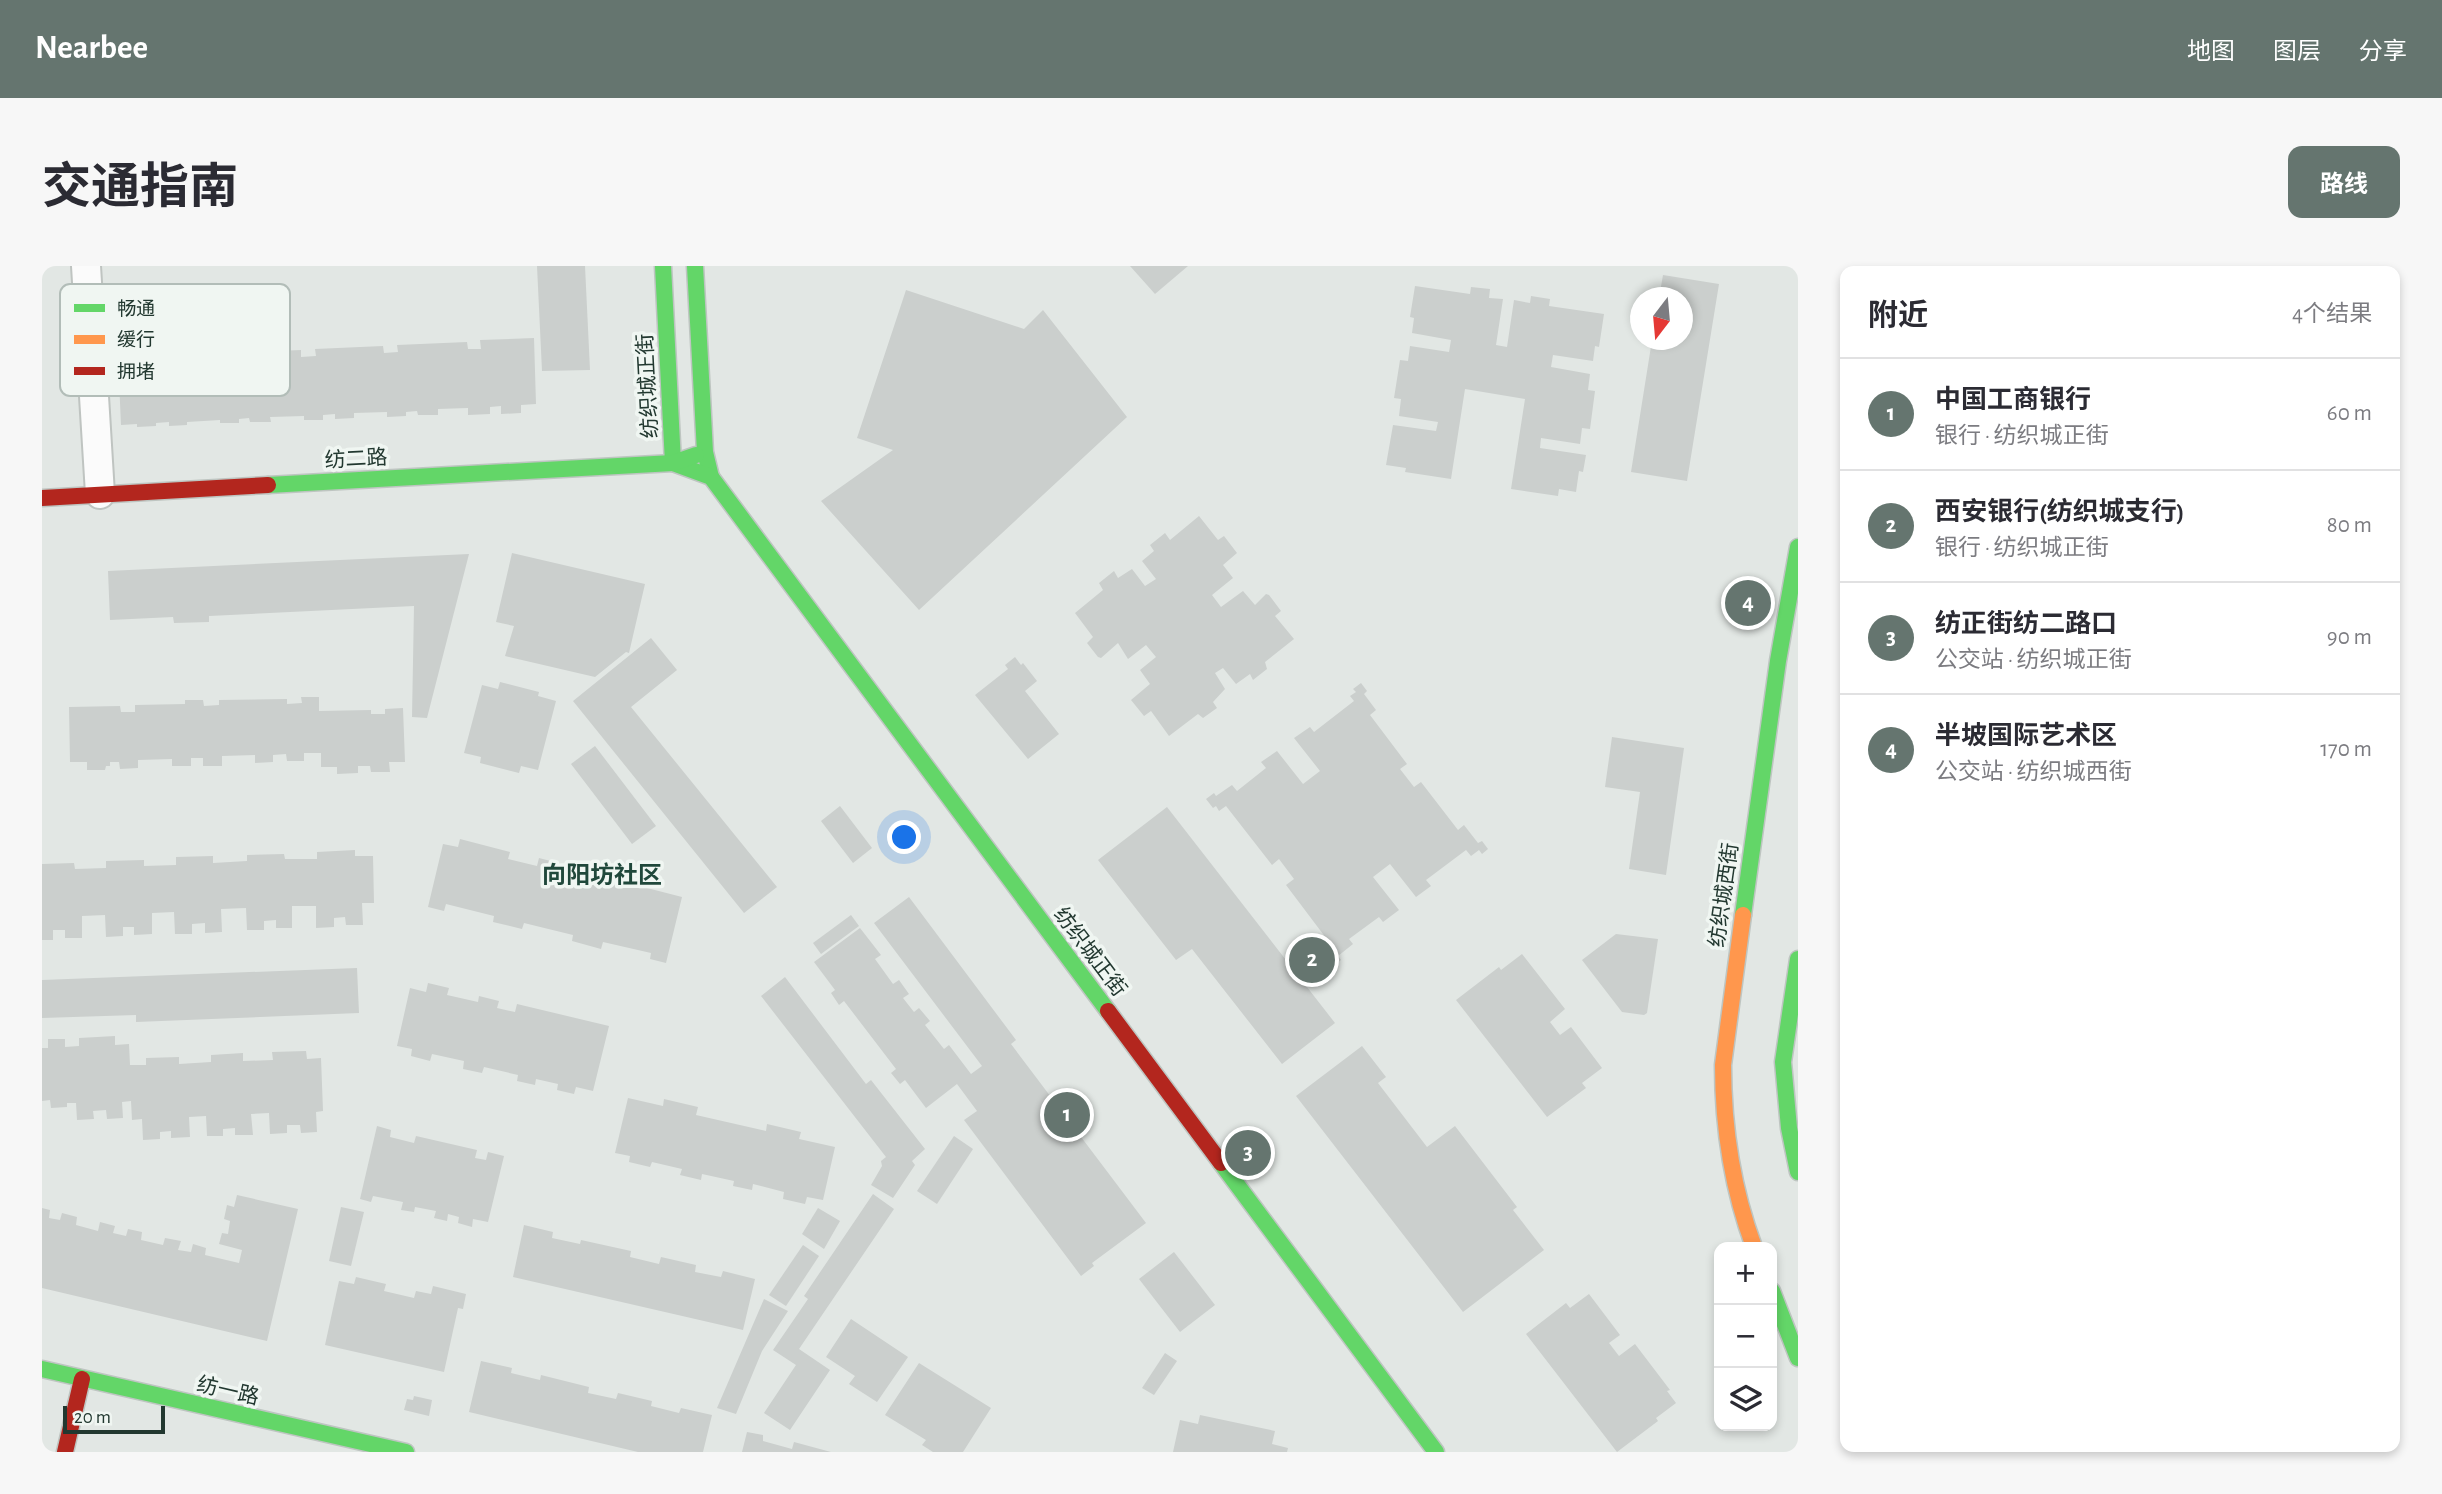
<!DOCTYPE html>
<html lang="zh">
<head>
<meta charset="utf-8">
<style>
  :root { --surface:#fff; --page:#f7f7f7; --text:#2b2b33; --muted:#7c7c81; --line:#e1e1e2; --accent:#65756f }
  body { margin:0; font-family:"Alegreya Sans","Noto Sans SC",sans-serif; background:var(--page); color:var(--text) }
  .controls { position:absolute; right:21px; bottom:21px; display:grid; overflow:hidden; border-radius:14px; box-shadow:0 4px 10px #0003 }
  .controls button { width:63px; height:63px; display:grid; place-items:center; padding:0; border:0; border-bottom:2px solid var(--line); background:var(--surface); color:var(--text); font:35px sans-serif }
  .compass { position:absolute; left:1588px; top:21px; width:63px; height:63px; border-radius:50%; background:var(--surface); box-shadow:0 4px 10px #0003; rotate:196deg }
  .scale { position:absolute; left:21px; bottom:18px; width:102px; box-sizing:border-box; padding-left:7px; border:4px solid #223830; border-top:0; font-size:19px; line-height:24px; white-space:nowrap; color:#223830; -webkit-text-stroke:5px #f0f6f2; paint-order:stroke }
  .you { position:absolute; left:863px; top:572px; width:24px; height:24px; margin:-18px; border:5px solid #fff; border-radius:50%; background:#1a73e8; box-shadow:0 0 0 10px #1a73e833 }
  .badge { display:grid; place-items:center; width:46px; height:46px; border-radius:50%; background:var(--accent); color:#fff; font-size:23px; font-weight:700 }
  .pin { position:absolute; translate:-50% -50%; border:4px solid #fff; box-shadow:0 2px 7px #0006 }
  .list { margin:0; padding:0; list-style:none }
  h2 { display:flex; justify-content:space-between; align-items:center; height:91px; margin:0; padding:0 28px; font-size:30px }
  h2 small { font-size:23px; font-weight:400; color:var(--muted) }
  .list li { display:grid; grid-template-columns:46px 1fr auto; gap:21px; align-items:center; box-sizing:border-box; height:112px; padding:0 28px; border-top:2px solid var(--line) }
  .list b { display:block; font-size:26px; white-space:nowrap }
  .list p { margin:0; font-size:23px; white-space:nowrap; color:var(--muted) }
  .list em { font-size:23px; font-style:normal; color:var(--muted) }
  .icon { flex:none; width:38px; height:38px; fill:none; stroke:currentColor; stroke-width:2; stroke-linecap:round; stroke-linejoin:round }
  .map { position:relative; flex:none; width:1756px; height:1186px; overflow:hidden; border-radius:14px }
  header { display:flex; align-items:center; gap:42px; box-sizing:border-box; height:98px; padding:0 35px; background:var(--accent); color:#fff }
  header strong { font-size:33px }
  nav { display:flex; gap:38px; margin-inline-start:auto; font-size:24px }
  .intro { display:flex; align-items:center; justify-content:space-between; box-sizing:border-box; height:168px; padding:0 42px }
  h1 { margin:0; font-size:49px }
  .button { padding:18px 32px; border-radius:14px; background:var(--accent); color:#fff; font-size:24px; font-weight:700 }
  main { display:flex; gap:42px; padding:0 42px }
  aside { flex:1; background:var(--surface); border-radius:14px; box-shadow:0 4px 10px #0003 }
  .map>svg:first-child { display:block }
  .building { fill:#cbcfcd }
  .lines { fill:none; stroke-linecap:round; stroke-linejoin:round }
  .street-casing { stroke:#bfc4c1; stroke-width:32 }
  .fast-casing { stroke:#bec5c1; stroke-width:19 }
  .slow-casing { stroke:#bec5c1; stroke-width:19 }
  .jam-casing { stroke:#bec5c1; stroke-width:19 }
  .street { stroke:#fbfbfb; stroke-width:28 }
  .fast { stroke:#63d668; stroke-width:16 }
  .slow { stroke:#ff974d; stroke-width:16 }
  .jam { stroke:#b3261e; stroke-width:16 }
  .labels { text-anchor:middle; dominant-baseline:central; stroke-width:7; stroke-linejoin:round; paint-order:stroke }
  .street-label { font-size:21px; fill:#223830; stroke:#f0f6f2 }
  .quarter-label { font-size:24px; font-weight:bold; fill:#20483b; stroke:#f0f6f2 }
  .key { fill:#f0f6f2; stroke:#b2bdb8; stroke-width:2 }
  .key-label { font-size:19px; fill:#223830 }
</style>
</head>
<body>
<header>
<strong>Nearbee</strong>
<nav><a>地图</a><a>图层</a><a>分享</a></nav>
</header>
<div class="intro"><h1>交通指南</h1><a class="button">路线</a></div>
<main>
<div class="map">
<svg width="1756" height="1186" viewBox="0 0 1756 1186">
  <rect width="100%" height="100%" fill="#e2e7e4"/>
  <g class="building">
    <path d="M495,0H543L548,104L500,105Z"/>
    <path d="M1088,0H1146L1113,28Z"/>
    <path d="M1621,9L1677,18L1645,215L1589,206L1610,74H1640V32H1617Z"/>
    <path d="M1373,20L1428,28L1429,21L1448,23L1447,32L1461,33L1454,79L1465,81L1472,34L1488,37L1489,30L1508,33L1507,40L1562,48L1557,81L1553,80L1551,95L1511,89L1509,101L1548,108L1546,124L1553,125L1548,163L1540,162L1538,178L1499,172L1498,182L1544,189L1541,206L1537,205L1534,226L1517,223L1516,230L1469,223L1483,133L1423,123L1409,213L1363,206L1364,202L1344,199L1351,159L1394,165L1396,156L1357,150L1359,133L1352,132L1358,94L1366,95L1368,80L1407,86L1409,74L1370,67L1372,52L1368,51Z"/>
    <path d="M864,24L982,63L1001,44L1085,151L877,344L779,235L851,184L815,172Z"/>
    <path d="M492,72L494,138L479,139V147L459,148V140L448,141V148L426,149V142L396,143V149H376L375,145L364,146V150L345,151V146L312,147V152L293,153V148L281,149V154H262V150L228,151L229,156H208L207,152L197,153V157H178V154L145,156V159L127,160V156L114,157V160L95,161V158L79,159L76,92H92V99H107V90L174,88V96L190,95L189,87L259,84V91L274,90L273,83L341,80L342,87L356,86L355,79L425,76L426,83H439L438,74Z"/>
    <path d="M1157,250L1176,274L1182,270L1195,287L1181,299L1191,312L1170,329L1179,341L1201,325L1213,339L1224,328L1227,329L1239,345L1233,350L1252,373L1223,396L1225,403L1211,414L1208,408L1194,418L1181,402L1173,407L1183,423L1171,436L1175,442L1161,452L1156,448L1127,470L1109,445L1102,450L1089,434L1108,418L1098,404L1114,391L1104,379L1086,393L1076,377L1059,392L1056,391L1045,377L1051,371L1033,347L1061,324L1057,317L1072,305L1076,312L1090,303L1103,320L1114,313L1100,295L1112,285L1108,279L1123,267L1128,274Z"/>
    <path d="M470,287L603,318L587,387L584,386L553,411L463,390L472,360L454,356Z"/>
    <path d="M427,288L385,452L370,451L372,340L167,350V356L132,357L131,351L68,354L66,305Z"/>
    <path d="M609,372L635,404L589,441L735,621L702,647L531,435Z"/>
    <path d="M973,391L979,399L981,397L995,415L983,425L1017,468L986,493L933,429L966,403L963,399Z"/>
    <path d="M458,416L497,426L496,430L514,435L496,504L479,500L477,507L438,497L439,491L422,487L440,419L456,423Z"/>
    <path d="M1319,417L1325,425L1322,428L1334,444L1328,449L1365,498L1358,503L1372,521L1379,516L1416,564L1422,559L1436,577L1440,575L1446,583L1440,588L1437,584L1429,590L1424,584L1384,614L1389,620L1374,631L1348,598L1331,611L1357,644L1341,656L1337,651L1307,673L1311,678L1296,690L1299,694L1291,700L1285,692L1288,690L1284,684L1290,680L1244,619L1252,613L1237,593L1230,599L1184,540L1177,545L1174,540L1171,542L1164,533L1172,527L1174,530L1190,519L1195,525L1224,502L1219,496L1235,485L1261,518L1278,505L1252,472L1268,461L1272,466L1312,435L1308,430L1314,426L1311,423Z"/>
    <path d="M259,431H277V445L329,444V448H343V443L361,442L363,496H347L348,506H329L328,500H316V507L295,508V501H279V487H262V495H245L244,488L231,489V496L213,497V489L180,490V500H161V492H149V500H130V493L96,494V502L78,503L77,496H68V500H64L63,504H45V496H28L27,441L78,440L79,446H93V439L143,438V434H161L162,440L177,439V434L245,433V438L260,437Z"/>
    <path d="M1570,471L1642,482L1624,609L1587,603L1598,526L1563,521Z"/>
    <path d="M553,480L614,560L590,578L529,498Z"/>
    <path d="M798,540L830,582L811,597L779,555Z"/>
    <path d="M1125,541L1293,757L1240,798L1150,683L1134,694L1056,594Z"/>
    <path d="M418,573L468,586L466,593L495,600L497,592L547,605L545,612L573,619L574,614L640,631L624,697L608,693L609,687L561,676L559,683L530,675L531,669L482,657L480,663L451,656L452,650L404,638L402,645L386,641L401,578L416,581Z"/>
    <path d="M313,584V590H331L332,637H320L321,659H304L303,651L292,652V661L274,662V640H250V662H234V654L222,655V664H205L204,642L179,643L180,666L163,667V657L150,658V668H133L132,646L110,647V668L92,669V661H81V670L64,671L63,649L40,650V672H23V664H11V674H0V598L32,597L33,603L64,602V595L102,594V600L134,599V591L171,590V597L205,595V589L242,588L243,593H275V586Z"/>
    <path d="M867,631L974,774L969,778L1104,957L1050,997L1052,1000L1039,1010L922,854L935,845L915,818L884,842L863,814L858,818L849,807L854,803L802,735L797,739L789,727L793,724L772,696L818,662L839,689L833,693L851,718L857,714L867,728L861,732L872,746L877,742L888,755L883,759L902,783L907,779L929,808L940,800L832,657Z"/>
    <path d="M809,649L817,660L779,688L771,677Z"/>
    <path d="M1574,668L1616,673L1605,747L1602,749L1580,746L1540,694Z"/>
    <path d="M1480,688L1523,743L1508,756L1518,769L1529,761L1560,802L1540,817L1544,822L1505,851L1414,734L1457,701L1459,704Z"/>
    <path d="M315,702L317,747L94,756V749L0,752V714Z"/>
    <path d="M743,711L824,818L829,814L883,883L870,895L873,899L851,932L829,919L840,900L839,895L844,891L719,730Z"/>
    <path d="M386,717L407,722L405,729L436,736L437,730L457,735L455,742L473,746L475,738L567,760L551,825L534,821L532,828L515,824L516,818L494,813L493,819L475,815L476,809L442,801L440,807L421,803L422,795L390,788L388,795L369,790L370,783L355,780L368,722L384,726Z"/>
    <path d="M73,770V779L87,778L88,799H104V792L137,791V798L169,796V789L201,787V795L231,794L230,786L264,785L265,793L279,792L281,845L274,846L275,866L259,867L258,859H245V867L228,868L227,847L209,848L211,869H193V862L181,863V870H165L164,850L147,851L148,871L129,872V865L118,866V873L101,874L100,853L90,854L89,835L80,836L81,852L65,853L64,844L51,845L52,853L35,854L34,837H25V841L9,842L8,834L0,835V782H6V773H23V781L37,780V772Z"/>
    <path d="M1320,780L1344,811L1336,817L1385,881L1413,860L1475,941L1471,944L1502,984L1421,1046L1254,830Z"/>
    <path d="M586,832L621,840L622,833L656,841L654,849L724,865L725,858L759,866L757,873L793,881L781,934L765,931L763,938L741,933L742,926L711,918L710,924L691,920L692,915L660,908L659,914L638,909L640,903L610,896L608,901L587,896L588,890L573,887Z"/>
    <path d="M335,860L349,864L348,871L372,877L374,870L435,884L433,892L444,894L446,886L462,890L446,956L431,953L430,961L416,957L417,951L406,948L405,955L392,952L394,945L373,941L372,946L359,944L361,936L331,930L329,936L318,933Z"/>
    <path d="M912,870L931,883L895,938L875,925Z"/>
    <path d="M831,928L852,943L757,1083L788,1104L748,1164L722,1147L754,1099L731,1084L766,1033L762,1030Z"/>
    <path d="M195,929L256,943L225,1075L0,1022V942L8,944L7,952L18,954L20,947L35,951L34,959L56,965L58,956L73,960L71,967L84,970L86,963L100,966L99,974L121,979L123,972L139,975L136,984L149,986L151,978L164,982L163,989L197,997L200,984L177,978L180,967L186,968L188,955L182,953L185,939L192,941Z"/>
    <path d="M299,941L322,946L309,1000L287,995Z"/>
    <path d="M776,942L798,955L782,983L760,968Z"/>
    <path d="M482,959L511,966L510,972L538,978L539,974L589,985L588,991L617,998L619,991L654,999L653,1006L679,1011L681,1005L713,1013L701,1064L471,1011Z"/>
    <path d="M761,979L777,990L744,1040L727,1029Z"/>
    <path d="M1132,986L1173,1039L1138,1066L1097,1013Z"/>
    <path d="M314,1011L344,1018L342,1025L372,1032L374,1025L389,1028L391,1020L424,1028L421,1043L416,1042L402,1106L283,1079L297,1015L312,1018Z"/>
    <path d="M1547,1028L1578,1069L1567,1077L1577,1090L1593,1078L1628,1124L1625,1125L1634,1137L1614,1152L1616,1155L1575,1186L1484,1068L1524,1037L1528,1042Z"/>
    <path d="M722,1033L746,1045L720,1085L694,1148L675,1142Z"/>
    <path d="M809,1053L866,1091L835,1136L807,1118L813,1110L784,1091Z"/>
    <path d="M1123,1087L1135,1095L1112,1129L1100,1122Z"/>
    <path d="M439,1095L470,1102L469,1107L498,1114L499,1109L547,1121L546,1127L574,1133L576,1127L610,1135L609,1140L637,1147L639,1142L670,1149L661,1186H596L427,1146Z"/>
    <path d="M877,1097L949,1142L921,1186H891L880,1179L884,1174L843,1149Z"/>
    <path d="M372,1130L390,1134L387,1150L362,1144L365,1133L371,1134Z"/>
    <path d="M1158,1149L1233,1165L1230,1178L1246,1182L1245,1186H1131L1138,1154L1156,1158Z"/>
    <path d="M705,1166L721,1169V1175L750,1183L752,1176L789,1186H700Z"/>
  </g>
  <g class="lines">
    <defs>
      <path id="street" d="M44,0L58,228"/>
      <g id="fast">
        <path d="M621,0L631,197"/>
        <path d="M653,0L663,186L669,211"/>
        <path d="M631,197L669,211L1066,745"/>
        <path d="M226,219L631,197L654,189"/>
        <path d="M1701,649L1736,395L1756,281"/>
        <path d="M1756,693L1741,796L1747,862L1756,906"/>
        <path d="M1179,897L1394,1186"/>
        <path d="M1730,1025L1756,1092"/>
        <path d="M0,1103L364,1186"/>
      </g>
      <path id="slow" d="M1701,649L1681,799C1681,862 1690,922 1712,981"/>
      <g id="jam">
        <path d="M0,232L226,219"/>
        <path d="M1066,745L1179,897"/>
        <path d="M23,1186L40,1113"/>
      </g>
    </defs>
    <use href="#street" class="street-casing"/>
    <use href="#fast" class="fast-casing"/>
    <use href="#slow" class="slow-casing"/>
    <use href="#jam" class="jam-casing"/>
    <use href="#street" class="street"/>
    <use href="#fast" class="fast"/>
    <use href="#slow" class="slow"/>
    <use href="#jam" class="jam"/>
  </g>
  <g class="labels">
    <g class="street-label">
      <text transform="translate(606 120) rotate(-93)">纺织城正街</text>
      <text transform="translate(314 193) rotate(-3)">纺二路</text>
      <text transform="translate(1682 629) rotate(-82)">纺织城西街</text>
      <text transform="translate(1048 686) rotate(53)">纺织城正街</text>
      <text transform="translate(186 1125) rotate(13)">纺一路</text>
    </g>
    <g class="quarter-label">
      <text x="560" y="610">向阳坊社区</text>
    </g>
  </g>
  <rect x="18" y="18" width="230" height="112" rx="10" class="key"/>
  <rect x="32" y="38" width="31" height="8" fill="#63d668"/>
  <rect x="32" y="69" width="31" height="9" fill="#ff974d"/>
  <rect x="32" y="101" width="31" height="8" fill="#b3261e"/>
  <g class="key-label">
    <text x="75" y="49">畅通</text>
    <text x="75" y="80">缓行</text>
    <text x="75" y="112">拥堵</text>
  </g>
</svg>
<div class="controls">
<button>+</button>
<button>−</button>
<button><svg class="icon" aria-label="layers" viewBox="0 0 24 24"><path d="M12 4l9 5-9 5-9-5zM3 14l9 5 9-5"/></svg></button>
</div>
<svg class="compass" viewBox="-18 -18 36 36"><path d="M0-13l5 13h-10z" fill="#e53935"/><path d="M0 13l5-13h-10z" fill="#7c7c81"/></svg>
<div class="scale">20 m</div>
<div class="you"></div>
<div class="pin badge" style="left:1025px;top:849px">1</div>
<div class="pin badge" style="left:1270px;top:694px">2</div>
<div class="pin badge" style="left:1206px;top:887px">3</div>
<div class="pin badge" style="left:1706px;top:337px">4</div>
</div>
<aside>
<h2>附近<small>4个结果</small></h2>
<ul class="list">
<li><span class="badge">1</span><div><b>中国工商银行</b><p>银行 · 纺织城正街</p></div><em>60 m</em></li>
<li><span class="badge">2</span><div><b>西安银行(纺织城支行)</b><p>银行 · 纺织城正街</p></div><em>80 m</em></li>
<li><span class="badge">3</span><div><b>纺正街纺二路口</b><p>公交站 · 纺织城正街</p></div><em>90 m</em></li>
<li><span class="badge">4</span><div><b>半坡国际艺术区</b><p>公交站 · 纺织城西街</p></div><em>170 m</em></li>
</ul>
</aside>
</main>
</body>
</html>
